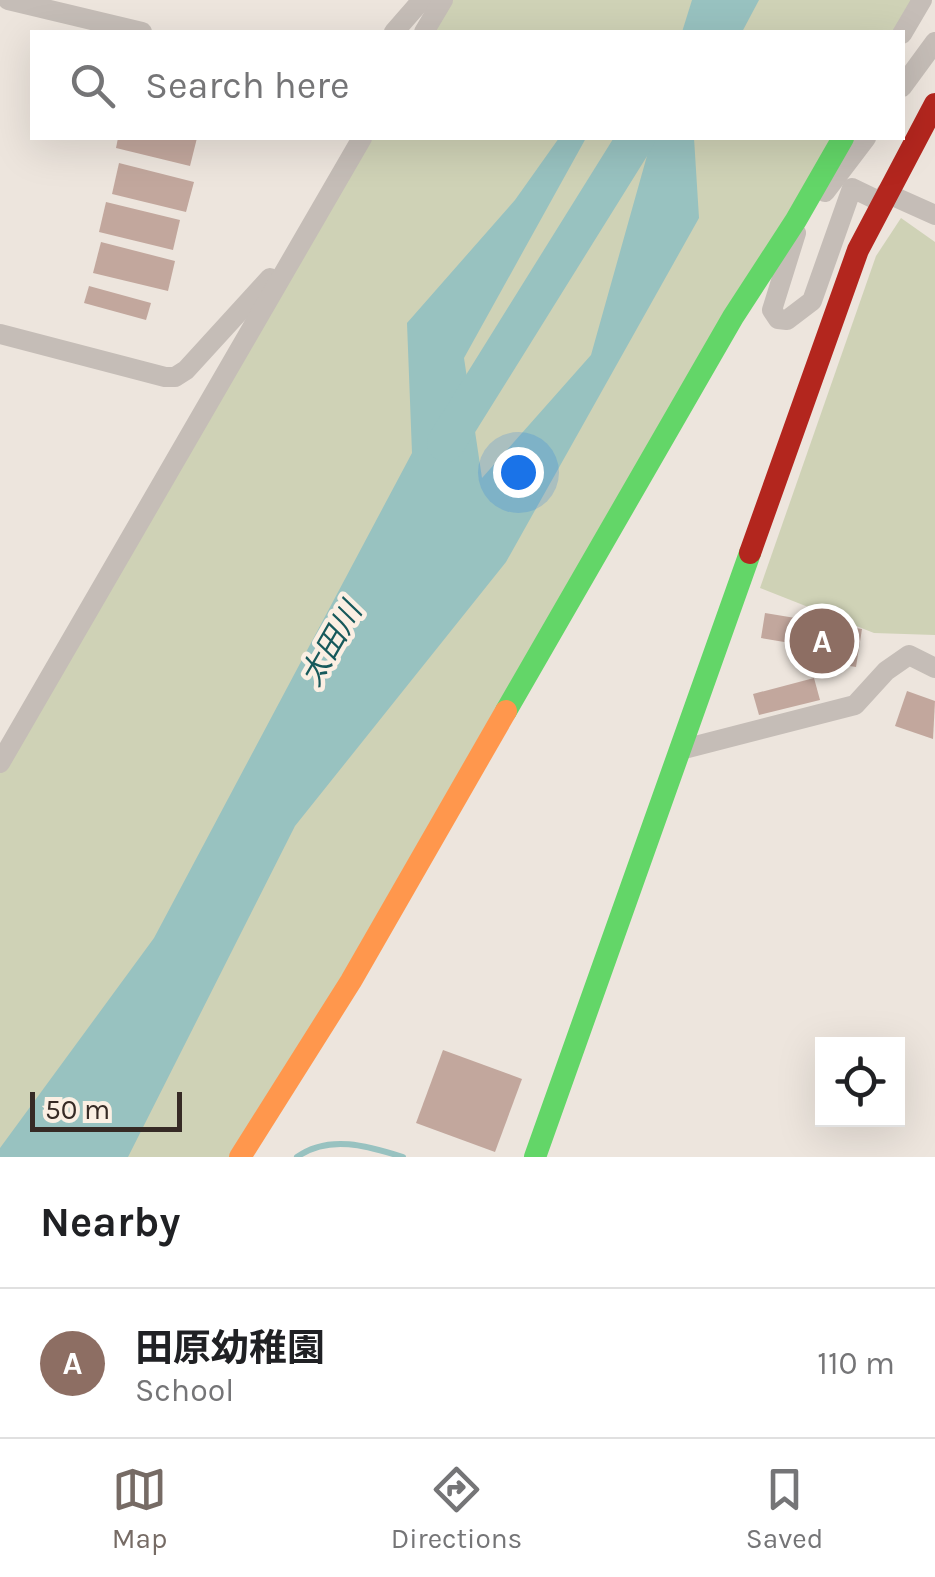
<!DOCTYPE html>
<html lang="en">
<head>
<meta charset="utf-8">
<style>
  :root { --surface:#fff; --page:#f6f6f6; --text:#202124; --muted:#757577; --line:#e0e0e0; --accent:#766b65 }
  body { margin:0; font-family:Karla,"Noto Sans JP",sans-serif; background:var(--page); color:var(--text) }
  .controls { position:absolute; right:30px; bottom:30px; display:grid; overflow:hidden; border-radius:0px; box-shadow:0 10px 40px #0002 }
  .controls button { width:90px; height:90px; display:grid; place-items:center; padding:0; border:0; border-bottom:2px solid var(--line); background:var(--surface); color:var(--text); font:50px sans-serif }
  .scale { position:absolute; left:30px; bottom:25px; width:152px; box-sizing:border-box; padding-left:10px; border:5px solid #362a25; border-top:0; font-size:28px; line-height:35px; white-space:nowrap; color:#362a25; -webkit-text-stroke:8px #fbefe3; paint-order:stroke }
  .you { position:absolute; left:518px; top:472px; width:35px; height:35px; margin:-25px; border:8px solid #fff; border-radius:50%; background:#1a73e8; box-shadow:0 0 0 15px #1a73e833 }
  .badge { display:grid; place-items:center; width:65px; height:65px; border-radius:50%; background:var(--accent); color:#fff; font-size:32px; font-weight:700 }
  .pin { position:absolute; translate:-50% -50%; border:5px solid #fff; box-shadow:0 2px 10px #0006 }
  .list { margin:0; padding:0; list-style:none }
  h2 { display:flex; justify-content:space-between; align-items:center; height:130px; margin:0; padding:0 40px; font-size:42px }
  h2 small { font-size:32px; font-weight:400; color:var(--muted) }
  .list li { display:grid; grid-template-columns:65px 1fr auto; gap:30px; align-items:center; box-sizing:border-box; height:150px; padding:0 40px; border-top:2px solid var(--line) }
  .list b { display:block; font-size:38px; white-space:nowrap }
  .list p { margin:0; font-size:32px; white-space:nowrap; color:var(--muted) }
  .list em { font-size:32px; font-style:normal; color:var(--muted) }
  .icon { flex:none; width:55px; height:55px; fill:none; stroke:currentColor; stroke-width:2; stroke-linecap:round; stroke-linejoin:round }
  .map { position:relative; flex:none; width:935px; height:1157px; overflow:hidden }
  .search { position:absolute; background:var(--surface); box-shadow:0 10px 40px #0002; left:30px; right:30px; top:30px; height:110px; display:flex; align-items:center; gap:25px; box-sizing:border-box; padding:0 35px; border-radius:0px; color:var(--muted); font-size:38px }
  .sheet { height:280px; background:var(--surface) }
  nav { display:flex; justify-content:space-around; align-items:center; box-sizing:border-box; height:140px; border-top:2px solid var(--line); background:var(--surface); font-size:28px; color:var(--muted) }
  nav a { display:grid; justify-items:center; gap:5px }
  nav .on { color:var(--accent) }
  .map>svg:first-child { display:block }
  .green { fill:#cfd2b6 }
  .water { fill:#98c2c0 }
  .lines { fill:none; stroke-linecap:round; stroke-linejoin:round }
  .stream { stroke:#98c2c0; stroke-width:6 }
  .river { stroke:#98c2c0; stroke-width:38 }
  .building { fill:#c2a79d }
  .street { stroke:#c5bdb7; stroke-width:20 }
  .fast { stroke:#63d668; stroke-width:22 }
  .slow { stroke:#ff974d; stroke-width:22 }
  .jam { stroke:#b3261e; stroke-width:22 }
  .labels { text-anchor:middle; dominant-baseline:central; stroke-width:9; stroke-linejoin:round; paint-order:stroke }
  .water-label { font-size:30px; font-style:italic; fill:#17595b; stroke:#fbefe3 }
</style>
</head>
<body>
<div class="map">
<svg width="935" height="1157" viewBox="0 0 935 1157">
  <rect width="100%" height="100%" fill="#ede5dd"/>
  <g class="green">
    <path d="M445,0H922L902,32H426Z"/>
    <path d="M363,138H842L238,1157H0V764Z"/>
    <path d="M901,218L935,242V635L874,633L760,588L876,256Z"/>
  </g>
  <g class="water">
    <path d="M692,0H759L742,32H682Z"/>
    <path d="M559,138H586L464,358L482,478L591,355L652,138H694L699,218L506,562L295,826L128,1157H0V1148L154,938L412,453L407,323L515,200Z"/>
  </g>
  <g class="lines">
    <path class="stream" d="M297,1157C329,1134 368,1146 403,1157"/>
    <path class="river" d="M446,443L636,138"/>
  </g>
  <g class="building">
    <path d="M118,138H197L190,166L116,148Z"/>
    <path d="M119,163L194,182L186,212L112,194Z"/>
    <path d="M106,202L180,220L173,250L99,232Z"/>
    <path d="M101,242L175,261L168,291L93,273Z"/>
    <path d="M89,286L151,303L146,320L84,303Z"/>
    <path d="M765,613L862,629L856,667L800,658L802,645L761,638Z"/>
    <path d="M814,678L820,700L759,715L753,694Z"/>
    <path d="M907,691L935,701L933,739L895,726Z"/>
    <path d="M443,1050L522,1079L495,1152L416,1123Z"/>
  </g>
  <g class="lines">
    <g class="street">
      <path d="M8,0L142,32"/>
      <path d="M394,32L422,0"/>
      <path d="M424,32L443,0"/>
      <path d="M902,34L922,0"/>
      <path d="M902,87L935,42"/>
      <path d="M825,192L866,138"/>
      <path d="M886,193L935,215"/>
      <path d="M796,233L772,310L778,319L787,320L812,301L852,188L881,202"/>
      <path d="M0,334L165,377H175L186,370L270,278"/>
      <path d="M680,750L855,705L886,671L909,655L935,668"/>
      <path d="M0,763L362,138"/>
    </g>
    <g class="fast">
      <path d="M506,711L733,317L796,220L843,138"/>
      <path d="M535,1157L750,553"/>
    </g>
    <path class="slow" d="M240,1157L351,981L506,711"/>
    <path class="jam" d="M750,553L858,250L935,104"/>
  </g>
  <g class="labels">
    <g class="water-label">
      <text transform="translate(331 644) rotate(-60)">太田川</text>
    </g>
  </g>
</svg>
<div class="controls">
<button><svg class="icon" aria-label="locate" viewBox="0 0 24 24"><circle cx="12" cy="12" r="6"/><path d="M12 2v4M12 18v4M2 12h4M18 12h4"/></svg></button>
</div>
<div class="scale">50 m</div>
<div class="you"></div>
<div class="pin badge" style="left:822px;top:641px;background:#8d6e63">A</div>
<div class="search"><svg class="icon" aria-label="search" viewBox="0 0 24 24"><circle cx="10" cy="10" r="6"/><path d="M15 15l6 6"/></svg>Search here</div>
</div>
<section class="sheet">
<h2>Nearby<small></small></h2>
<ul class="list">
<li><span class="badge" style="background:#8d6e63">A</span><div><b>田原幼稚園</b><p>School</p></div><em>110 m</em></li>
</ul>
</section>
<nav>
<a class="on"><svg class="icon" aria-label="map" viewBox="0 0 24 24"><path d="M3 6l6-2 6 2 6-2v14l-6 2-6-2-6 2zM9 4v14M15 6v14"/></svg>Map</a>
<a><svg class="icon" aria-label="directions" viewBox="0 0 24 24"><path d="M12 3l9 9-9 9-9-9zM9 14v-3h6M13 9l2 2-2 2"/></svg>Directions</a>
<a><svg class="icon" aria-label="saved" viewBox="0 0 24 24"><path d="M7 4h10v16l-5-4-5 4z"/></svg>Saved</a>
</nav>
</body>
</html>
